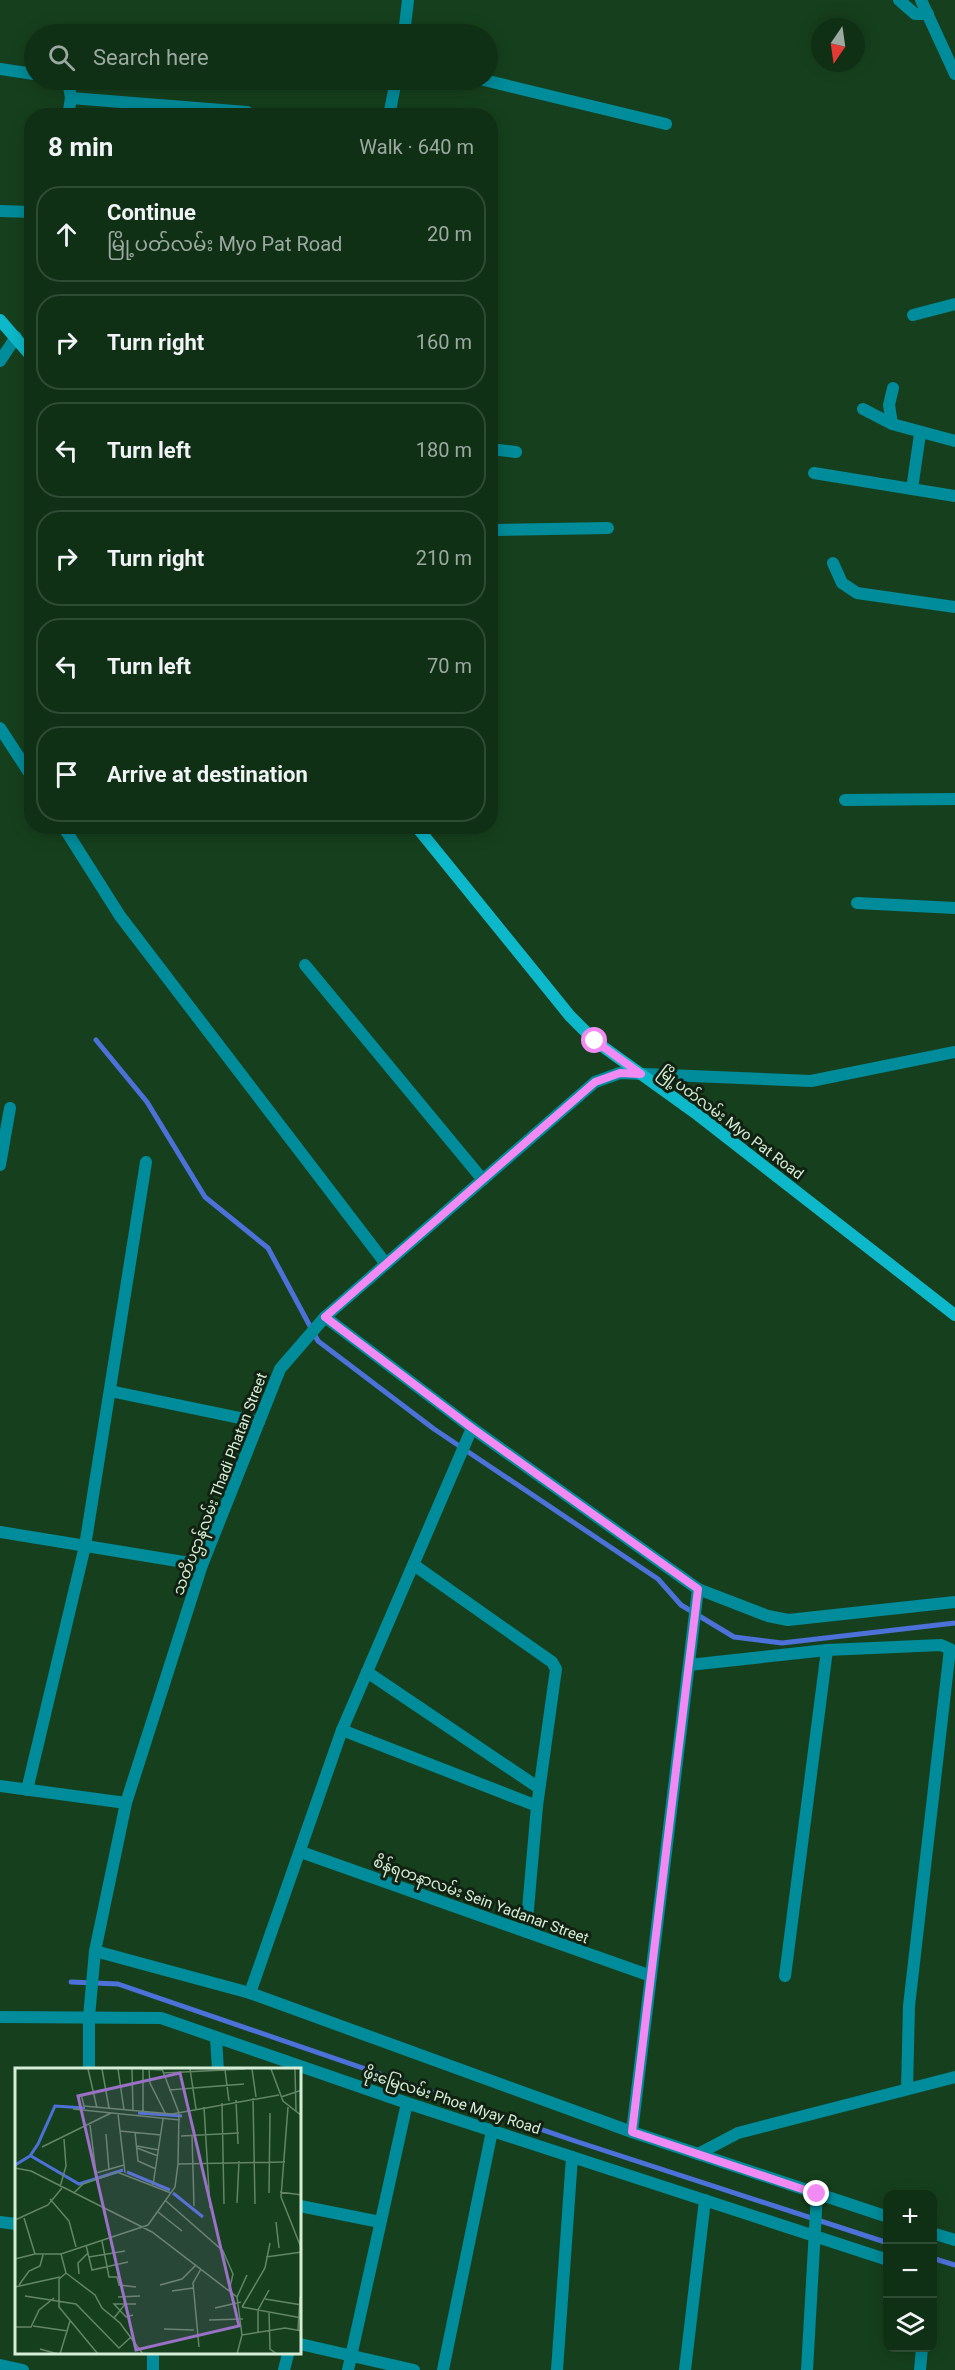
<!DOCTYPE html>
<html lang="en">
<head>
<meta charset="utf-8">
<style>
  :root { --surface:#103016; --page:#1e3c23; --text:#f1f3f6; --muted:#9ca9a1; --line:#304b35 }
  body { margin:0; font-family:Roboto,"Noto Sans Myanmar",sans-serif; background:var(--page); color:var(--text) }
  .controls { position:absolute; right:18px; bottom:18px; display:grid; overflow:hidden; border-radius:12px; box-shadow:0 3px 15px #0003 }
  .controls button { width:54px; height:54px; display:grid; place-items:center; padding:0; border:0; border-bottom:2px solid var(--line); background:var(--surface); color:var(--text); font:30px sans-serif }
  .compass { position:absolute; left:811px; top:18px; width:54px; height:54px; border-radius:50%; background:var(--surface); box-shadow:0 3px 15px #0003; rotate:193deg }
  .stop { position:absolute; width:18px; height:18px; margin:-14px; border:4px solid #f28af3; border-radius:50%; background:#fff }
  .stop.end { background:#f28af3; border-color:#fff; box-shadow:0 2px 6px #0008 }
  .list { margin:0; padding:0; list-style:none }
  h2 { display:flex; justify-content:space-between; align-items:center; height:78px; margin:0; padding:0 24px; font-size:26px }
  h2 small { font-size:20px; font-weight:400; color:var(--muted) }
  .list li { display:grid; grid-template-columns:39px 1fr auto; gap:18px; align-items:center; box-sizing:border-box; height:96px; margin:0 12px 12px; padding:0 12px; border:2px solid var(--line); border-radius:24px }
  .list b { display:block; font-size:22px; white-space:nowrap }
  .list p { margin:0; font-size:20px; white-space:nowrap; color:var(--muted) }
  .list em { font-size:20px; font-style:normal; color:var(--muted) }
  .icon { flex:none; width:33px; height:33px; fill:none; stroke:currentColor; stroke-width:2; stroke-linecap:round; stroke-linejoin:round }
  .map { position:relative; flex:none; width:955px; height:2370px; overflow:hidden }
  .search { position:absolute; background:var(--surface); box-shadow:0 3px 15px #0003; left:24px; top:24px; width:474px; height:66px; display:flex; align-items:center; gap:15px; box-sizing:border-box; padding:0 21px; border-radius:33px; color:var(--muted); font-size:22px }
  .panel { position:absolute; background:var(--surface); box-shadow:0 3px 15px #0003; left:24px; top:108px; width:474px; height:726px; border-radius:24px }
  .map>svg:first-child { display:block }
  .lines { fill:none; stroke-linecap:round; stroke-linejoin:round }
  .stream { stroke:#4c71d8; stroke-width:5 }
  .street { stroke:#008c9a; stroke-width:12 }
  .secondary { stroke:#0cb8c9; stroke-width:12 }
  .route { stroke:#f28af3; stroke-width:8 }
  .labels { text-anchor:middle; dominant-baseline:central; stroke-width:6; stroke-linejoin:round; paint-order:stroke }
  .street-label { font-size:15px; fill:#d6edd7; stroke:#112212 }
  .inset-river { fill:none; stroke:#4c71d8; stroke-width:3 }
  .inset-road { fill:none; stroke:#638567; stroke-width:1.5 }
  .view { fill:#9b70c7; fill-opacity:0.15; stroke:#9b70c7; stroke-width:3 }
  .inset-edge { fill:none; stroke:#d6edd7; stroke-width:3 }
</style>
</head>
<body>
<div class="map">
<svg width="955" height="2370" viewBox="0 0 955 2370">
  <rect width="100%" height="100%" fill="#16401d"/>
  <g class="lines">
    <g class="stream">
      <path d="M96,1040L147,1102L205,1197L268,1248L318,1341L434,1429L658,1579L681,1605L734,1637L782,1643L955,1623"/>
      <path d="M71,1982L118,1984L575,2141L888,2243"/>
      <path d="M932,2258L955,2265"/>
    </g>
    <g class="street">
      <path d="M899,0L915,14H928"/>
      <path d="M921,0L955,74"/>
      <path d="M404,34L408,0"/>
      <path d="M0,69L34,74"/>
      <path d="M68,80L71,98L247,112"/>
      <path d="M484,80L666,124"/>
      <path d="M68,116L71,98"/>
      <path d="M389,116L396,80"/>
      <path d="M0,211L32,212"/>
      <path d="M913,315L955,304"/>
      <path d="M0,361L16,337"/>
      <path d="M863,409L892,424L955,441"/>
      <path d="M892,424L889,405L893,388"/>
      <path d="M490,449L516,452"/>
      <path d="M814,473L955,496"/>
      <path d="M912,489L920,434"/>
      <path d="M490,530L608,528"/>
      <path d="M833,563L842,583L857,593L955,607"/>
      <path d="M0,728L32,777"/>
      <path d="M845,800L955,799"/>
      <path d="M63,826L120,916L386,1264"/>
      <path d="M857,903L955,908"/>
      <path d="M305,965L483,1180"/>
      <path d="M0,1165L10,1108"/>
      <path d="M325,1317L472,1428L698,1589L768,1616L788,1620L955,1602"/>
      <path d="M110,1391L259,1422"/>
      <path d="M0,1532L202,1565"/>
      <path d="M414,1565L552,1662L556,1669L537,1806L526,1932"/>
      <path d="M689,1665L827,1650L941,1645L950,1649L909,2006L907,2089"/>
      <path d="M367,1672L539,1788"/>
      <path d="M342,1730L537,1806"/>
      <path d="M0,1786L126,1803"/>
      <path d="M27,1790L85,1546L146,1162"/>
      <path d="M301,1852L651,1976"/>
      <path d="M95,1951L250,1993L632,2132L888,2217"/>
      <path d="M785,1976L827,1650"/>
      <path d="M250,1993L342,1730L472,1428"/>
      <path d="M0,2017L161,2018L407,2103L888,2260"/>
      <path d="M216,2038L218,2070"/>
      <path d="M89,2070V2017L95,1951L126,1803L202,1565L280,1369L325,1317L595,1082L620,1073L811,1081L955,1052"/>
      <path d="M632,2132L698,1589"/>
      <path d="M698,2154L738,2133L955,2077"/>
      <path d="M300,2206L380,2222"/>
      <path d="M0,2222L16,2224"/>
      <path d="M932,2233L955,2240"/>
      <path d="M300,2344L414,2370"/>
      <path d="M0,2365L23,2370"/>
      <path d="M153,2370V2354"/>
      <path d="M284,2370L288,2354"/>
      <path d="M348,2370L407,2103"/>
      <path d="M443,2370L492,2131"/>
      <path d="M557,2370L572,2157"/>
      <path d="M685,2370L705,2200"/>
      <path d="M807,2370L817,2194"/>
      <path d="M920,2370L922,2348"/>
    </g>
    <g class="secondary">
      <path d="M0,320L32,357"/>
      <path d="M416,826L570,1016L595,1041L698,1115L955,1315"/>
    </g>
  </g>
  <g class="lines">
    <path class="route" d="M595,1041L641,1074L620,1073L595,1082L325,1317L472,1428L698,1589L632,2132L817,2194"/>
  </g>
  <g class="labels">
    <g class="street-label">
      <text transform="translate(731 1123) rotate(37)">မြို့ပတ်လမ်း Myo Pat Road</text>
      <text transform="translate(220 1484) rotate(-69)">သတိပဌာန်လမ်း Thadi Phatan Street</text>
      <text transform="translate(481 1900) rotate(20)">စိန်ရတနာလမ်း Sein Yadanar Street</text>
      <text transform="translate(452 2101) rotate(18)">ဖိုးမြေလမ်း Phoe Myay Road</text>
    </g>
  </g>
  <g transform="translate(15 2068)">
    <rect width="286" height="286" fill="#16401d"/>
    <path class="inset-river" d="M123,45L167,48M16,88L64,116L108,102M0,97L15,88L23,76L40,38L70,40M112,104L155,122M158,125L188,149"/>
    <path class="inset-road" d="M73,1L82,40M87,1L94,40M103,1L109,42M117,1L118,42M128,1V43M128,1L147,2M175,1L181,41M237,1L241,29M256,1L268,33L287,48M280,1L281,44M134,2L135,15L150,45M210,2L214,33M148,5L230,1M154,22L229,16M66,26L69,38L157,46L264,27M266,29L287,22M238,30L240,136M221,32L223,76M207,35L209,136M189,39L195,140M273,39L266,129L287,182M58,41L165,52M103,46L110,105M75,57L81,105L109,97M105,63L146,67M120,64L123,93L141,101M91,66L94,102M177,67L179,138M166,68L224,65M122,78L144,82M27,79L96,45M122,80L143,88M163,96L270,94M0,100L16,103L137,164L222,229L227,267L270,260L287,263M138,117L148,51M45,119L51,98L49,71M265,124L287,127M59,125L68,116L102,104L156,125M254,125L255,45M35,131L54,153L61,179M151,133L208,183L218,206L214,223M222,135L224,93M143,144L167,163M9,150L20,186M0,152L33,137L47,120M261,154L264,180M87,173L94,209H102L104,217L121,219M71,177L77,202L113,194M46,186L51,205L44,211V239L83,286M74,189L110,183M251,189L287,184M0,191L20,186H46L133,157L160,119L163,96L164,45L147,1M51,205L80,227L87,240L105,255L128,286M64,206L63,195L73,185M4,217L14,203L25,198L28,187M145,217L167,211L181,197M0,219L45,209M157,223L178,220M10,228L61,236L104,280L116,269M103,229L125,228M222,229L232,207M250,231L287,237M227,239L250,200L255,175M227,239L287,250M200,240L226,234M254,244L255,281L262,286M118,247L111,249L99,236H121M99,250L111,235M194,252L228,251M18,258L53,263M0,259H16L24,242L39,230M149,261L179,262M283,262L285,229M243,265V242L254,222M184,279L178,215L186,201M25,281L43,286M45,286L55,253M222,286L227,267"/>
    <path class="view" d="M165,5L224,258L121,282L63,28Z"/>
    <rect width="286" height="286" class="inset-edge"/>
  </g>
</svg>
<div class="controls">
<button>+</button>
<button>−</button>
<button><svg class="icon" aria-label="layers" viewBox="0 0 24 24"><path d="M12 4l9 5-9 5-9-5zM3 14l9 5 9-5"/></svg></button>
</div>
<svg class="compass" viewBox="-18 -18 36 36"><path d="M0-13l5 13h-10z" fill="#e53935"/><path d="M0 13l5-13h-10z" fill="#9ca9a1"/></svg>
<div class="stop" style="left:595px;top:1041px"></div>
<div class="stop end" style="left:817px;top:2194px"></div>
<div class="search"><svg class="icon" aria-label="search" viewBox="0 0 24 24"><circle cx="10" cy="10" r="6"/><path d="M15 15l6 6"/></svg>Search here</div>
<section class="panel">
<h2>8 min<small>Walk · 640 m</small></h2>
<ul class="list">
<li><svg class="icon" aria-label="ahead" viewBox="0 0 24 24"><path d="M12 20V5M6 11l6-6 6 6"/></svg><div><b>Continue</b><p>မြို့ပတ်လမ်း Myo Pat Road</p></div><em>20 m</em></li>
<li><svg class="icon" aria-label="right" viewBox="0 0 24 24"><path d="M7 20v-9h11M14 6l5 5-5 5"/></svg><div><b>Turn right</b></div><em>160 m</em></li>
<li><svg class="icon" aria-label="left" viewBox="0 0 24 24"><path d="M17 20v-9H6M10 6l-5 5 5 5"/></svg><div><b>Turn left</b></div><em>180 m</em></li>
<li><svg class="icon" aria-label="right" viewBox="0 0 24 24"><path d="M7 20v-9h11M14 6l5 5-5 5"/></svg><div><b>Turn right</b></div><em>210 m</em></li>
<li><svg class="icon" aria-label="left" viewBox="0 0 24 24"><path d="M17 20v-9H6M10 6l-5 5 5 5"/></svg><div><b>Turn left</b></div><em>70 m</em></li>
<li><svg class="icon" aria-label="arrive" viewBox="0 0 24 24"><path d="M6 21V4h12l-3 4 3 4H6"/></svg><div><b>Arrive at destination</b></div></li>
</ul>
</section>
</div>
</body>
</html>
